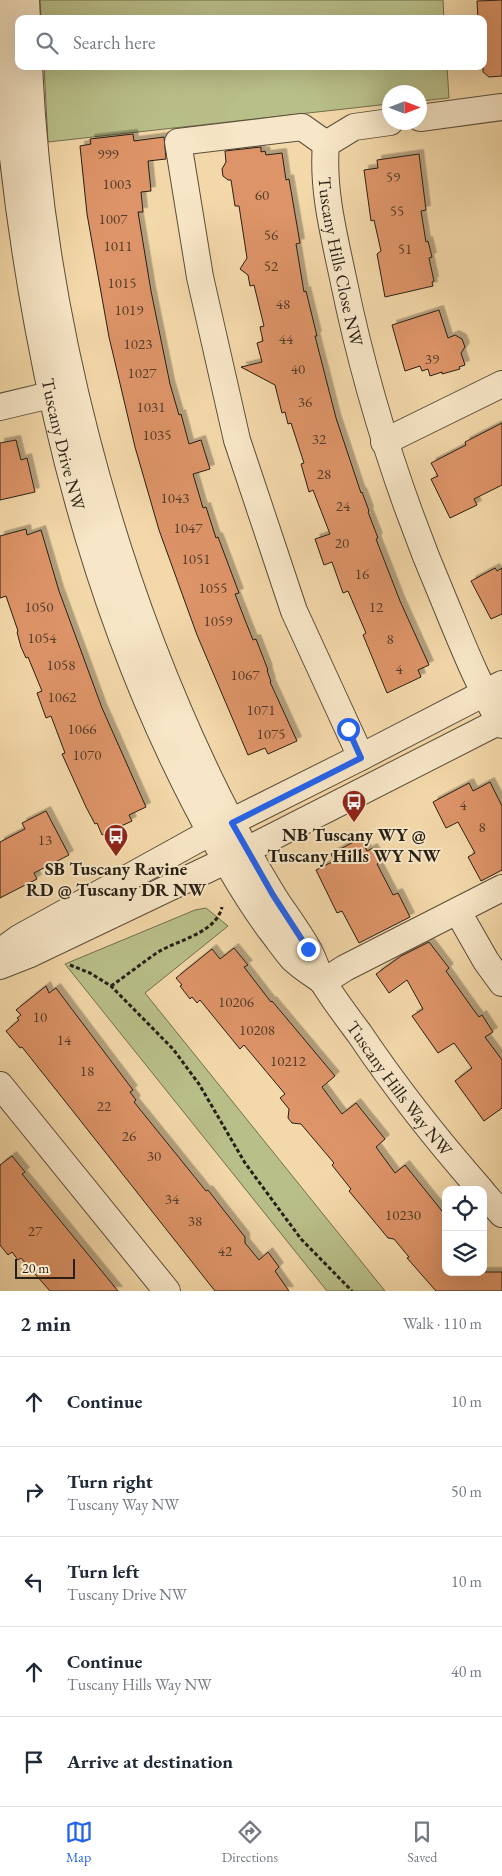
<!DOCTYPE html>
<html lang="en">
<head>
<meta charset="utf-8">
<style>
  :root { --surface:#fff; --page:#f6f6f7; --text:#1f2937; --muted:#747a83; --line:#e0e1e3; --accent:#2563eb }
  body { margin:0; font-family:"EB Garamond",serif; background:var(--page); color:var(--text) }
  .controls { position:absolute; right:15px; bottom:15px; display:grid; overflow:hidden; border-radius:10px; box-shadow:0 5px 20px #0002 }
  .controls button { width:45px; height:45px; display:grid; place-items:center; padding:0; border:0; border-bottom:1px solid var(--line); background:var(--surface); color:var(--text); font:25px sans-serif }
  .compass { position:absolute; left:382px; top:85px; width:45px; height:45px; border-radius:50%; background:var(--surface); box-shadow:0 5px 20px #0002; rotate:90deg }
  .scale { position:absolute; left:15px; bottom:12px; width:60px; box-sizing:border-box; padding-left:5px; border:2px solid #271f15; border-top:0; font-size:14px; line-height:18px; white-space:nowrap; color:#271f15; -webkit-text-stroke:4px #f7e6c7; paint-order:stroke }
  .stop { position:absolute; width:15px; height:15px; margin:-11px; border:4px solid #2563eb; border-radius:50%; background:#fff }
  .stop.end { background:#2563eb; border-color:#fff; box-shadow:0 1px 5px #0008 }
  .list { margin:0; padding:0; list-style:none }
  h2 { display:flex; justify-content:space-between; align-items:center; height:65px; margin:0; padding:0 20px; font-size:21px }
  h2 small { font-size:16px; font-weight:400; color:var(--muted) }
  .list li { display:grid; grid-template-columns:32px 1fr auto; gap:15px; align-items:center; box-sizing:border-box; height:90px; padding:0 20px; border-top:1px solid var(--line) }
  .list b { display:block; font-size:19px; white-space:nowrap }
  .list p { margin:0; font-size:16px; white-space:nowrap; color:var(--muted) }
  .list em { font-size:16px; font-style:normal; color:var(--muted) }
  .icon { flex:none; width:28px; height:28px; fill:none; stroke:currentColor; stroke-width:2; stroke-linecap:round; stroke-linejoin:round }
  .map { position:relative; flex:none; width:502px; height:1291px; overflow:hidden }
  .search { position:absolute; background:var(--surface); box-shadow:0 5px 20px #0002; left:15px; right:15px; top:15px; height:55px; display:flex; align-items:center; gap:12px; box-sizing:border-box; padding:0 18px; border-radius:10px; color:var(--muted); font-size:19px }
  .sheet { height:515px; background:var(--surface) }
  nav { display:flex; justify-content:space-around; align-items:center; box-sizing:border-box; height:70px; border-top:1px solid var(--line); background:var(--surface); font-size:14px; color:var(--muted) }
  nav a { display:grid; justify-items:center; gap:2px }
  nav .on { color:var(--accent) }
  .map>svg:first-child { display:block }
  .green { fill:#b9bf89; stroke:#706f4f }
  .building { fill:#dd9467; stroke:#271f15; filter:url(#shadow) }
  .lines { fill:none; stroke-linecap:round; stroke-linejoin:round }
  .minor-casing { stroke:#5a4d3a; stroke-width:28 }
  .path { stroke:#271f15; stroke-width:3; stroke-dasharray:4 2.5; stroke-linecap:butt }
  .minor { stroke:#f7e6c7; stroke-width:26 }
  .route { stroke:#2563eb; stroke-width:6 }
  .labels { text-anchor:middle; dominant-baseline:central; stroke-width:4; stroke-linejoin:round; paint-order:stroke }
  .number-label { font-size:15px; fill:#543c2a }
  .street-label { font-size:18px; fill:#271f15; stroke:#f7e6c7 }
  .poi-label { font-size:18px; font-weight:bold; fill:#271f15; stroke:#f7e6c7 }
</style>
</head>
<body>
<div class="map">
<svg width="502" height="1291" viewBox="0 0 502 1291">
  <defs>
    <filter id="shadow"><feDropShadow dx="4.5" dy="-4.5" stdDeviation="0" flood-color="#0004"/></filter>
  </defs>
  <rect width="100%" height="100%" fill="#f3d8a9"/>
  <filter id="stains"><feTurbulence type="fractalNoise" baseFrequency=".004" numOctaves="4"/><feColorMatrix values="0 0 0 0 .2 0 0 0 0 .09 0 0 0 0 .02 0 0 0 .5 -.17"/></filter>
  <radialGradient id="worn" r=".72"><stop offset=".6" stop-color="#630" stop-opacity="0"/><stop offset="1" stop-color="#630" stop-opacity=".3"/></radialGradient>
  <g class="green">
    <path d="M40,0H443L444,19H41Z"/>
    <path d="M44,66H447L449,98L420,101V92H390L389,104L48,142Z"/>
    <path d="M206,908L228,926L145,993L385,1291H327L65,964L195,910Z"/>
  </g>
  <g class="building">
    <path d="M502,0V76L489,77L483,72V19H478L477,1Z"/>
    <path d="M133,134L134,141L164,137L166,159L148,161L151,191L141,192L143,212H138L151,291L170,384L179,415L181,414L189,444L201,440L210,469L193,474L203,508L206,507L216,538L218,537L239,593L235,594L245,620L253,640L256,639L268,670H267L271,682H270L297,741L268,754L265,748L248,755L197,635L159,530L135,447L109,337L87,214L80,146L91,144L90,139Z"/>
    <path d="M261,147V152L265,151L266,155L282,153L286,180L289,179L300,243L296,244L304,292L306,291L317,336H315L336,418L361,493L362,492L369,511L368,512L378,538L376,539L400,601L429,665L418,670L421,677L387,693L363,635L366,633L348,591L343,593L332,562L324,565L315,539L330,534L313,490L309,492L301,464L304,463L291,423L288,424L285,412L282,413L275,385L241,367L262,362L257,343L263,341L260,327L264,326L254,285L250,286L248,275L240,269L247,258L239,206H235L231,180H228L223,176L222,169L226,162L225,151Z"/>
    <path d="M419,154L426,210L421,211L426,242L428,241L432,257L429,258L434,281L432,282L433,286L385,297L377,254L381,251L374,220L371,221L364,170L378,168L377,160Z"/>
    <path d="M439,310L448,338L455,335L462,339L465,347L461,353L465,365L459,367L460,369L442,374V372L430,376L428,369L422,371L420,366L405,371L392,325Z"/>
    <path d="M502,423V485L474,499L477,505L450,518L431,479L438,476L431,463L466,445L465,442Z"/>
    <path d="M16,440L21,460L27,458L35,492L0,500V443Z"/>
    <path d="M26,529L27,535L41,530L59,591L102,708L146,807L129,815L132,821L102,835L97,823L95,824L86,807L62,754L65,753L51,716L46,718L37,693L42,691L28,657L26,658L21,647L17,632L18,631L6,596L0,598V536Z"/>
    <path d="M495,568L497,571L502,568V614L491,619L471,581Z"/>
    <path d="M490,782L502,806V870L481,881L468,857L475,853L458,822L446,828L433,802L469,783L473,791Z"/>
    <path d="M46,811L69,855L34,873L37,879L0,898V842L25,829L22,823Z"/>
    <path d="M361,838L367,851L373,848L380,862L377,864L393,895L398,893L410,917L359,943L342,911L337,913L316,870L334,861L331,854Z"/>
    <path d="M429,942L449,968L446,971L473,1009L479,1017L482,1015L493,1032L485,1037L502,1060V1108L484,1121L455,1081L472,1068L454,1043L438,1053L412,1016L423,1009L407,980L389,993L376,974L401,956Z"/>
    <path d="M234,948L248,965L244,967L271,1002L272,1001L335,1076L322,1087L342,1114L356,1103L385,1139L376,1147L395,1173L405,1165L446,1216V1272H502V1291H436L407,1258L409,1257L394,1239L388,1238L349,1191L351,1189L332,1165L334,1163L301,1124L292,1123L288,1118L289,1109L280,1098L285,1094L244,1045L240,1049L200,1000L197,1003L192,997L190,999L180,986L182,985L176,978L212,949L220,959Z"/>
    <path d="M46,986L49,993L56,988L71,1008L133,1090L130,1092L136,1100L134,1102L206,1191L208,1190L222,1208L245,1237V1243L259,1260L268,1252L279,1267L275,1271L289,1291H215L72,1110L22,1047L20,1048L6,1031L19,1020L17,1018L21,1015L16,1010Z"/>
    <path d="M12,1156L25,1172L22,1174L118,1291H50L21,1258L18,1260L12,1252L8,1255L0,1245V1165Z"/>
  </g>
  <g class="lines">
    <defs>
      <g id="minor">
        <path id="s1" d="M2,0C5,110 18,218 38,326C68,490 117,652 194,801C218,847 241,891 272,932C279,941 285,950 292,958C300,966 311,973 321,980"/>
        <path d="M26,0L27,19"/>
        <path id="s2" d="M29,66C40,310 109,575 217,794C234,829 253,863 274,897C285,914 298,931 308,949C314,959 317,972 323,982C334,1000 347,1017 359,1033C396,1088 437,1140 481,1190"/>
        <path d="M420,118L502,107"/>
        <path id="s3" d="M390,122L354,127L326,144C322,189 334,235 343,278C366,391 401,500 446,605C463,646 479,687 502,725"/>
        <path d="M326,144L302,127L178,142L200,277L237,440L294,611L361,757"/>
        <path d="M0,407L67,391"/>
        <path d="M384,442L502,384"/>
        <path d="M458,912L486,961L502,983"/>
        <path d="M0,952L19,938L209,833L361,757L502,684"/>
        <path d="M0,966L28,955L225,861L502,720"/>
        <path d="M323,982L345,968L502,888"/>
        <path d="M0,1085L167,1291"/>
        <path d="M483,1193L502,1214"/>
      </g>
    </defs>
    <use href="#minor" class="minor-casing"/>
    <g class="path">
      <path d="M70,965L90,973L111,986L173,1049L199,1084L245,1163L301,1239L352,1291"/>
      <path d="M111,986C127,975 142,963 158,952C178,940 216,933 222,907"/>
    </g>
    <use href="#minor" class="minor"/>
  </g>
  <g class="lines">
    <path class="route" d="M308,949L273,895L232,823L361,758L348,729"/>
  </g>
  <defs>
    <symbol id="bus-pin" viewBox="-11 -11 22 30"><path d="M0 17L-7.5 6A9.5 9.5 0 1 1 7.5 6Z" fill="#8f2418" stroke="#f7e6c7"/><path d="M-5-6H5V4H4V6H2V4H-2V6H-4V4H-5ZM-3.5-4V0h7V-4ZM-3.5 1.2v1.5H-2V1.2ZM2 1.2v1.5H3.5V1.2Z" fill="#fff"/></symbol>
  </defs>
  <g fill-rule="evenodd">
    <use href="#bus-pin" x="340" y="788" width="28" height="38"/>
    <use href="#bus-pin" x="102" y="822" width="28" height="38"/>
  </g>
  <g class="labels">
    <g class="number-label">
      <text x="108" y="153">999</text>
      <text x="393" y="176">59</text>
      <text x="117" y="183">1003</text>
      <text x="262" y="194">60</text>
      <text x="397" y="210">55</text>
      <text x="113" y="218">1007</text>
      <text x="271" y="234">56</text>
      <text x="118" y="245">1011</text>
      <text x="405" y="248">51</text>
      <text x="271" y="265">52</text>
      <text x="122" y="282">1015</text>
      <text x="283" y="303">48</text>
      <text x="129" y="309">1019</text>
      <text x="286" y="338">44</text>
      <text x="138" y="343">1023</text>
      <text x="432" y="358">39</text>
      <text x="298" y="368">40</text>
      <text x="142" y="372">1027</text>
      <text x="305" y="401">36</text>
      <text x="151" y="406">1031</text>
      <text x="157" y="434">1035</text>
      <text x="319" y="438">32</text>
      <text x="324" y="473">28</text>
      <text x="175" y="497">1043</text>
      <text x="343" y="505">24</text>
      <text x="188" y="527">1047</text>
      <text x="342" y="542">20</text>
      <text x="196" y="558">1051</text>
      <text x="362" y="573">16</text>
      <text x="213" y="587">1055</text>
      <text x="39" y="606">1050</text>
      <text x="376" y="606">12</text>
      <text x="218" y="620">1059</text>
      <text x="42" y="637">1054</text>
      <text x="390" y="638">8</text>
      <text x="61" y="664">1058</text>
      <text x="399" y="668">4</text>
      <text x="245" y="674">1067</text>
      <text x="62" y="696">1062</text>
      <text x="261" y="709">1071</text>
      <text x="82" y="728">1066</text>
      <text x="271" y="733">1075</text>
      <text x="87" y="754">1070</text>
      <text x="463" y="804">4</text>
      <text x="482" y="826">8</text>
      <text x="45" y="839">13</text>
      <text x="236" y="1001">10206</text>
      <text x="40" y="1016">10</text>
      <text x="257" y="1029">10208</text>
      <text x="64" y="1039">14</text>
      <text x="288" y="1060">10212</text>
      <text x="87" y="1070">18</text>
      <text x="104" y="1105">22</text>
      <text x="129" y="1135">26</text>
      <text x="154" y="1155">30</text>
      <text x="172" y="1198">34</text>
      <text x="403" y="1214">10230</text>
      <text x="195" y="1220">38</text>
      <text x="35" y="1230">27</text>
      <text x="225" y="1250">42</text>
    </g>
    <g class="street-label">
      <text stroke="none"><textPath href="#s3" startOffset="188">Tuscany Hills Close NW</textPath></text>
      <text stroke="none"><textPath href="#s1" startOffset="449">Tuscany Drive NW</textPath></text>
      <text stroke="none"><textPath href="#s2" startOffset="1104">Tuscany Hills Way NW</textPath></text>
    </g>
    <g class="poi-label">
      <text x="354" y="834">NB Tuscany WY @<tspan x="354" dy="21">Tuscany Hills WY NW</tspan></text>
      <text x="116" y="868">SB Tuscany Ravine<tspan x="116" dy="21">RD @ Tuscany DR NW</tspan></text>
    </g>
  </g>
  <rect width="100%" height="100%" filter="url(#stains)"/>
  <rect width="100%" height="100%" fill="url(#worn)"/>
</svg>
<div class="controls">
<button><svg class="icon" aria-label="locate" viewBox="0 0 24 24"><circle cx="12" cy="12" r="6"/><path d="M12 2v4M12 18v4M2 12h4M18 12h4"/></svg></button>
<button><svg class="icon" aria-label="layers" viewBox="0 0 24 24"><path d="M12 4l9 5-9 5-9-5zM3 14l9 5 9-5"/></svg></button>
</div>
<svg class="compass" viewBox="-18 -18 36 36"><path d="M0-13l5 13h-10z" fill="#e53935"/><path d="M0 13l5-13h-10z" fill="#747a83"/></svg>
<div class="scale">20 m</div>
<div class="stop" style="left:348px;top:729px"></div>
<div class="stop end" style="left:308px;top:949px"></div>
<div class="search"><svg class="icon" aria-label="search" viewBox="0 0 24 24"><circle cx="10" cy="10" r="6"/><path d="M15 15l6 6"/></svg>Search here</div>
</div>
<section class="sheet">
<h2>2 min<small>Walk · 110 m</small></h2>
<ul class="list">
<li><svg class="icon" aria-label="ahead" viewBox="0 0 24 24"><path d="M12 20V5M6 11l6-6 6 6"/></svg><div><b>Continue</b></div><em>10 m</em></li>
<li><svg class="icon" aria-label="right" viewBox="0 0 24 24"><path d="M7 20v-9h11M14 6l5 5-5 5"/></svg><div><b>Turn right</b><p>Tuscany Way NW</p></div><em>50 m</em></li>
<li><svg class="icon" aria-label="left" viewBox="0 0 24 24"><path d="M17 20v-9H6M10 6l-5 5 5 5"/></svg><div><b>Turn left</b><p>Tuscany Drive NW</p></div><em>10 m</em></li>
<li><svg class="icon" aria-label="ahead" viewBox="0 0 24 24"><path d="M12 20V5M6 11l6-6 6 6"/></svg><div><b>Continue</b><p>Tuscany Hills Way NW</p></div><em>40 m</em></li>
<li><svg class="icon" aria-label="arrive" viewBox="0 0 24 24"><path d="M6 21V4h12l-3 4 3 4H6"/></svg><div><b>Arrive at destination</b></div></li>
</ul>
</section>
<nav>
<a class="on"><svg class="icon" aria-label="map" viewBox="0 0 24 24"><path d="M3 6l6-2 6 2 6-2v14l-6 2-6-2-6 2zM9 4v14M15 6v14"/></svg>Map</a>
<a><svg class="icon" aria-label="directions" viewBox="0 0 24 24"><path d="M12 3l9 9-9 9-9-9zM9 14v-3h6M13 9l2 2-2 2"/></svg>Directions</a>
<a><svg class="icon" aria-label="saved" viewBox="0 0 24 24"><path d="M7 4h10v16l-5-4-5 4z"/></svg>Saved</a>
</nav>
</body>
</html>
